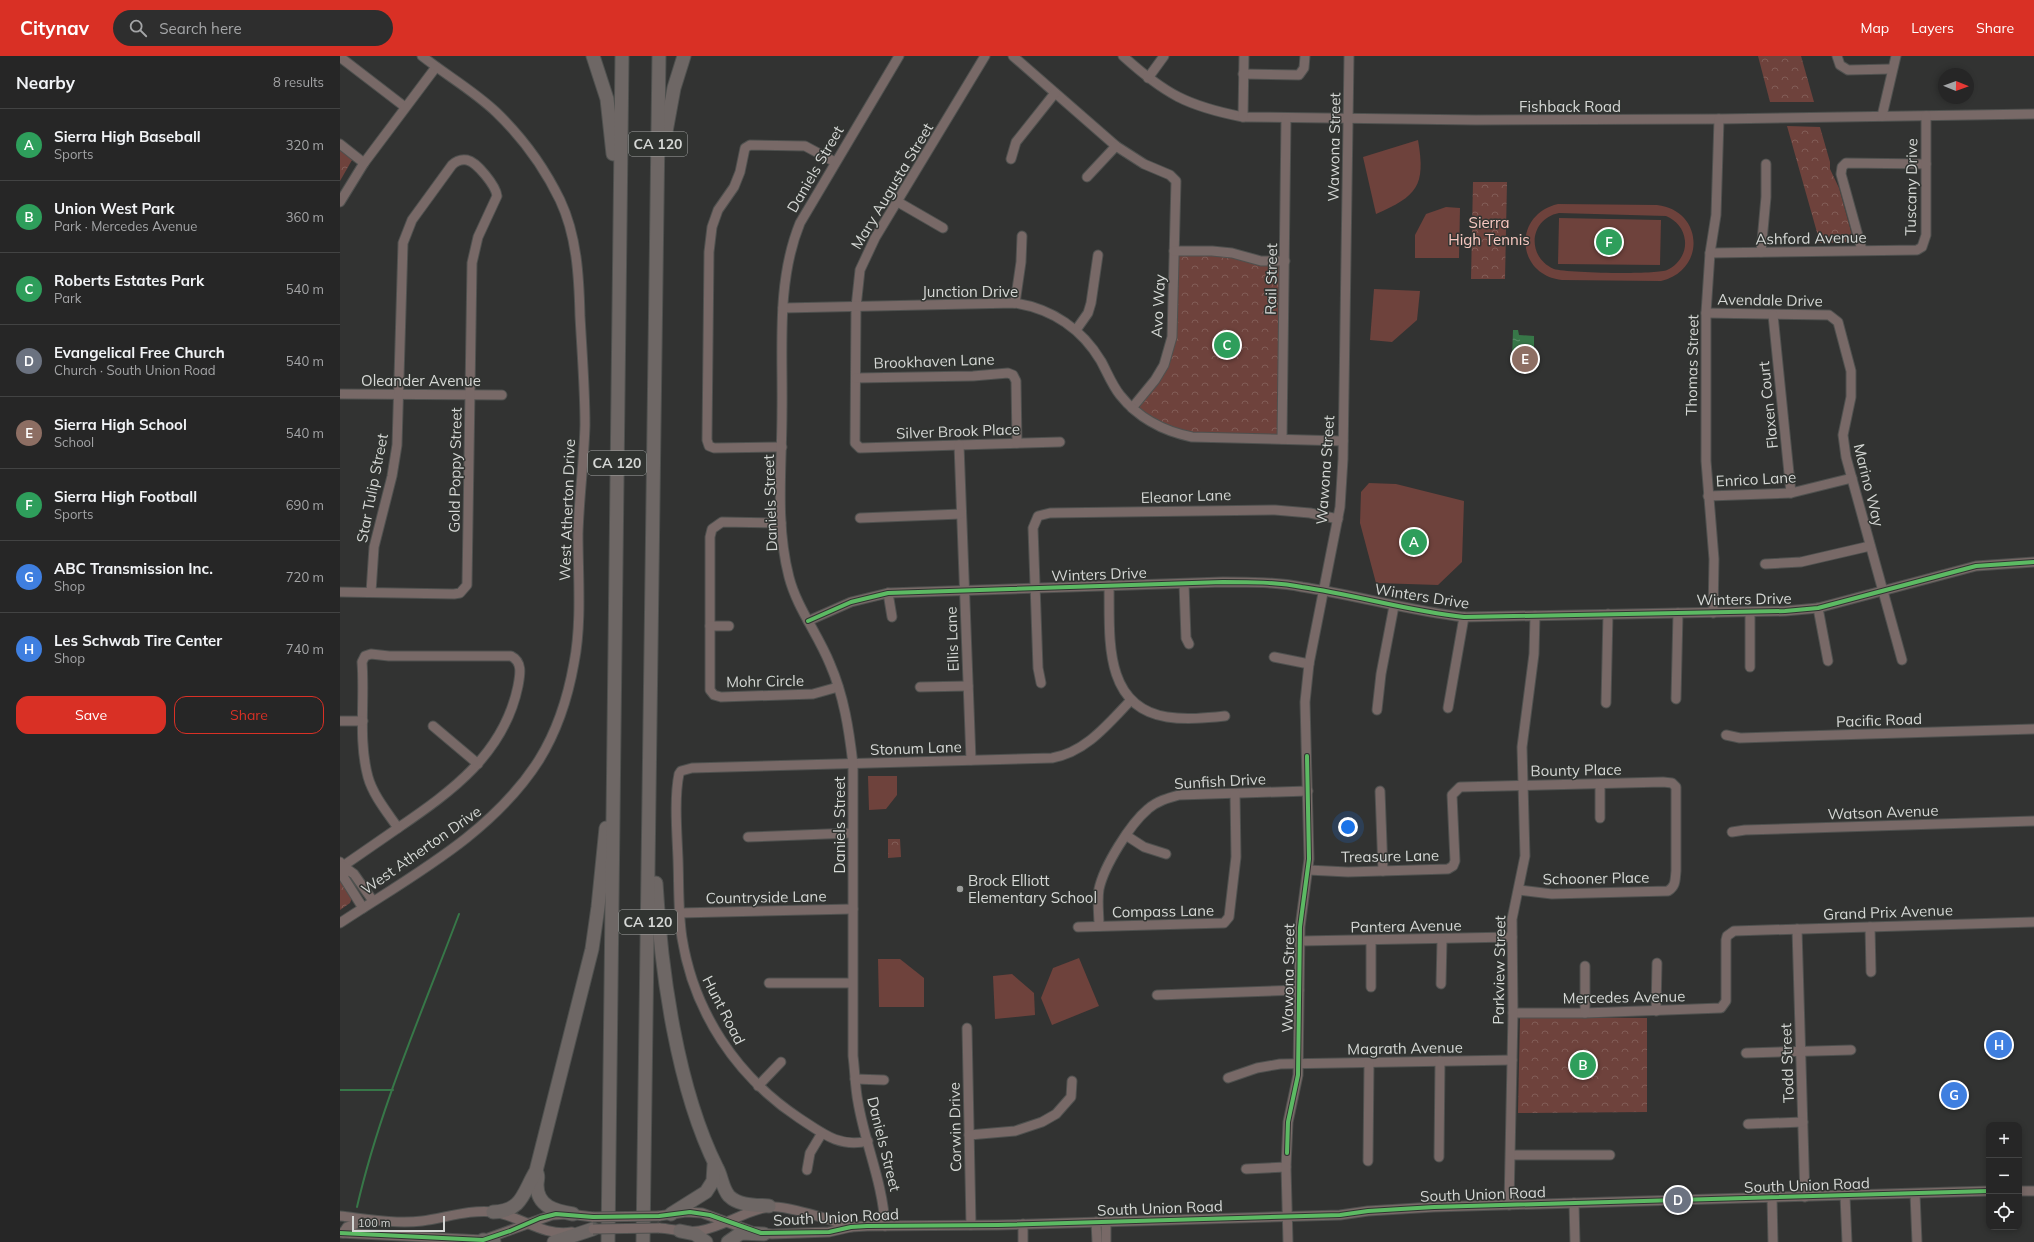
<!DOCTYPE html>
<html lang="en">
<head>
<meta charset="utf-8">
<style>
  :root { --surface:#262626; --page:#2e2e2e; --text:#f1f3f6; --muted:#a4a5a7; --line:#424343; --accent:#d93025 }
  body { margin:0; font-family:Mulish,sans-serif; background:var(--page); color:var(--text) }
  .controls { position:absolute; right:12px; bottom:12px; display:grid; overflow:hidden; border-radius:8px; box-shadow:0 2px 6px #0003 }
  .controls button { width:36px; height:36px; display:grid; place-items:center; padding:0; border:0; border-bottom:1px solid var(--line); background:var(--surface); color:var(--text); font:20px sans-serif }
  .compass { position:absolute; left:1598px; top:12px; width:36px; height:36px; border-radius:50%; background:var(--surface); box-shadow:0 2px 6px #0003; rotate:91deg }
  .scale { position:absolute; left:12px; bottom:10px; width:93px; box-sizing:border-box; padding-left:4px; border:2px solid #d5d7d5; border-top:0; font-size:11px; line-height:14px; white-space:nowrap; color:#d5d7d5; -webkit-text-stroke:3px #313431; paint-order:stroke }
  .you { position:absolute; left:1008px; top:771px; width:14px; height:14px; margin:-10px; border:3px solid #fff; border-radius:50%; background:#1a73e8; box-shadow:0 0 0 6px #1a73e833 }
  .badge { display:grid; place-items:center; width:26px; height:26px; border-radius:50%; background:var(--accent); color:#fff; font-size:13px; font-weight:700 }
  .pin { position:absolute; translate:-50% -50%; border:2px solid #fff; box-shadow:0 1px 4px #0006 }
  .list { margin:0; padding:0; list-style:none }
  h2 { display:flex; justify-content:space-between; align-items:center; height:52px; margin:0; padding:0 16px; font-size:17px }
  h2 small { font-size:13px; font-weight:400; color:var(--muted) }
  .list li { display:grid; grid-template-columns:26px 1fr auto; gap:12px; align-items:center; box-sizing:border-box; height:72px; padding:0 16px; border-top:1px solid var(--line) }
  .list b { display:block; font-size:15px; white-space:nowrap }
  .list p { margin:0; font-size:13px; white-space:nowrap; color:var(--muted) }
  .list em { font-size:13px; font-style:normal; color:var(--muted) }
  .actions { display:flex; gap:8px; padding:12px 16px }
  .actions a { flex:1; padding:9px 0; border:1px solid var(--accent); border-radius:12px; text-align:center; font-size:14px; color:var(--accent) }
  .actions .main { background:var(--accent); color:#fff }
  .icon { flex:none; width:22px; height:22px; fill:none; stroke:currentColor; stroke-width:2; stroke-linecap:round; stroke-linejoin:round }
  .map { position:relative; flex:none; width:1694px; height:1186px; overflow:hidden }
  header { display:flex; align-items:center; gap:24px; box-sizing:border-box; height:56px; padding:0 20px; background:var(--accent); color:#fff }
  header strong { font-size:19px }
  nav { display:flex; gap:22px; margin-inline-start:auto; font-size:14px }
  .search { width:280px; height:36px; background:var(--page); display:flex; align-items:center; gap:10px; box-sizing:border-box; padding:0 14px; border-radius:22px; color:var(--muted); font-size:15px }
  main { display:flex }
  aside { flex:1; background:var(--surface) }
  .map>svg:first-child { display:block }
  .green { fill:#6e423c; fill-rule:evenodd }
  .park { fill:url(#park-crowns) }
  .water { fill:url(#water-ripples) }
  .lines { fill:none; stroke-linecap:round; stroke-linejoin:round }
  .stream { stroke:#377748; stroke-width:2 }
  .minor-casing { stroke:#4f514f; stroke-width:11 }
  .highway-casing { stroke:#4f514f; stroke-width:15 }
  .minor { stroke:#786967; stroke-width:9 }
  .highway { stroke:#6e6765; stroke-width:13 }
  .minor-bridge-casing { stroke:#4f514f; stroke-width:11; stroke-linecap:butt }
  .minor-bridge { stroke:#786967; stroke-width:9 }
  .cycleway-casing { stroke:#313431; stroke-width:6 }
  .cycleway { stroke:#5cba63; stroke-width:4 }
  .poi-dot { fill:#9c9e9c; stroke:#313431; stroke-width:1.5 }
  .labels { text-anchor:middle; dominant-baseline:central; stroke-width:3; stroke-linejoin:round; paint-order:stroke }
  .shield { fill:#313431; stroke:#a4a6a4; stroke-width:1 }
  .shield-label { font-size:14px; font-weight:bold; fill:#d5d7d5 }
  .street-label { font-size:15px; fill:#d5d7d5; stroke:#313431 }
  .park-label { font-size:15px; fill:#f7c8c1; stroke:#313431 }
  .poi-label { font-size:15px; fill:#d5d7d5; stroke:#313431; text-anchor:start }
</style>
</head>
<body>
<header>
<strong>Citynav</strong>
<div class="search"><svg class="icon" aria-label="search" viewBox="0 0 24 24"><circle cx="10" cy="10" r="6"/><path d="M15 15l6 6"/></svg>Search here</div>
<nav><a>Map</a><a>Layers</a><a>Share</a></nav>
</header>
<main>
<aside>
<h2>Nearby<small>8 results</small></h2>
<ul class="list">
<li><span class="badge" style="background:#2e9e5b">A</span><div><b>Sierra High Baseball</b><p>Sports</p></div><em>320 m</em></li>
<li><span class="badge" style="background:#2e9e5b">B</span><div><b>Union West Park</b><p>Park · Mercedes Avenue</p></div><em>360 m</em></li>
<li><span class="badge" style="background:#2e9e5b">C</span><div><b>Roberts Estates Park</b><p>Park</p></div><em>540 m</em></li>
<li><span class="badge" style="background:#6b7280">D</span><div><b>Evangelical Free Church</b><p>Church · South Union Road</p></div><em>540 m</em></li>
<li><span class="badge" style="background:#8d6e63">E</span><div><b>Sierra High School</b><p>School</p></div><em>540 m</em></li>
<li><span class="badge" style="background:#2e9e5b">F</span><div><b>Sierra High Football</b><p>Sports</p></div><em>690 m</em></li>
<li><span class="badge" style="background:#3f7fe0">G</span><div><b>ABC Transmission Inc.</b><p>Shop</p></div><em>720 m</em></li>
<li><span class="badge" style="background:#3f7fe0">H</span><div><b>Les Schwab Tire Center</b><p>Shop</p></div><em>740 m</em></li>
</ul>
<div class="actions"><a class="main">Save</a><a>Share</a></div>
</aside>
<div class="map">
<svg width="1694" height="1186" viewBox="0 0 1694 1186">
  <defs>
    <pattern id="park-crowns" width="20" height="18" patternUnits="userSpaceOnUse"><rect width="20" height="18" fill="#6e423c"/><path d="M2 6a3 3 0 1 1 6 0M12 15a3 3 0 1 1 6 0" fill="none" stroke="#825d57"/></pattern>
    <pattern id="water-ripples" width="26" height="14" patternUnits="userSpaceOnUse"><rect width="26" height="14" fill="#377748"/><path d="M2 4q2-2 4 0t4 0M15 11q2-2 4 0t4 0" fill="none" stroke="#5c906a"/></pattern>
  </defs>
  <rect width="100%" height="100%" fill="#323332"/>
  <g class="green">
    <path d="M1078,84C1086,130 1077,140 1036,158L1023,101Z"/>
    <path d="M1218,148L1317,149C1363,154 1367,214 1321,225L1222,224C1176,219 1172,159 1218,148ZM1219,157L1326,160C1336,164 1344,173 1345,185C1346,198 1338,209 1327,214C1316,219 1226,217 1214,213C1186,201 1189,163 1219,157Z"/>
    <path d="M1106,151L1120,152L1119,202H1075V179L1086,158Z"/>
    <path d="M1219,162L1321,164L1320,209L1218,208Z"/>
    <path d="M1034,233L1080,235L1077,264L1052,286L1030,284Z"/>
    <path d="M1029,427L1056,428L1124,445L1122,506L1098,529L1036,527L1020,467L1021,436Z"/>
    <path d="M528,720H557V739L546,753L529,754Z"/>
    <path d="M739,902L759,950L712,969L701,942L713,912Z"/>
    <path d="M538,903H560L584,922V951H539Z"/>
    <path d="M672,918L694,937L695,959L655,963L653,920Z"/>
  </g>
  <g class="park">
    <path d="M1418,0H1461L1474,46H1430Z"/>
    <path d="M1447,70L1480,71L1490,106V113L1499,132L1512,179L1508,186L1480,187Z"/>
    <path d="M0,92L10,100L12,104L0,125Z"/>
    <path d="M1133,126H1167L1165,223H1131Z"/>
    <path d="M834,195L945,205L942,383L835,378L792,352L829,296Z"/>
    <path d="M548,783H560L561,801L548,802Z"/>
    <path d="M0,821L12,842L10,847L0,854Z"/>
    <path d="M1180,961L1307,962V1056L1178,1057Z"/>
  </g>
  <path class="water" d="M1173,274H1178L1179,279L1194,280V303H1172Z"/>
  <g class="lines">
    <g class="stream">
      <path d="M0,1034H53"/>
      <path d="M17,1151C40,1051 83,954 119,858"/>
    </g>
    <defs>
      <g id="minor">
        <path d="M645,0L535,182L520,214L516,251L515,387L520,392L720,386"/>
        <path d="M673,0L776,90L804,108L830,119L836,125L832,281L824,309L815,324L792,352"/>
        <path d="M783,0C825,38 847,50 903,61L1136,64L1379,63L1694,58"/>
        <path d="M1497,0L1500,9L1508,14L1552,13"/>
        <path d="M0,1L65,51"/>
        <path d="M903,18L959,19L964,12L965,0"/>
        <path d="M808,22L824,0"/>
        <path d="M1542,60L1556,0"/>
        <path d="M903,61L904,0"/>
        <path d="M0,88L24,107"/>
        <path d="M671,103L676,86L715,37"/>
        <path d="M747,121L776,90"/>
        <path d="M0,146L24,107L96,11"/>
        <path d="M558,146L603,172"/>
        <path d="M1522,194L1501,118L1502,111L1506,107L1586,108"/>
        <path d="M834,195H872L892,197L921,205H945"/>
        <path d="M1421,196L1426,141V108"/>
        <path d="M1370,197L1577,194L1582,191L1586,179V60"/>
        <path d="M675,247L681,206L682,180"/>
        <path d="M443,252L675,247C712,253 742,273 761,305C767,316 772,329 780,339C799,363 823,375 852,381L1003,385"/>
        <path d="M1366,257L1489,259L1498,266L1511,315V341L1503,379L1506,401L1562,604"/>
        <path d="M1433,259L1451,437"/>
        <path d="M736,274L748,257L751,247L758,199"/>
        <path d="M516,322L633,320L668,317L673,319L676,325L677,387"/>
        <path d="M0,338L162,339"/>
        <path d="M942,383L946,63"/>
        <path d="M619,389L631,704"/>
        <path d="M442,391L374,392L369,390L367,384L369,196L372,171L378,154L394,131L400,116L405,92L410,89L465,90L495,106"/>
        <path d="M1368,440L1451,437L1512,422"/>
        <path d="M520,462L621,458"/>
        <path d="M441,467L382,466L372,473L370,481V634L374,639L381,641L473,638L498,631"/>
        <path d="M1425,508L1461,506L1530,490"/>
        <path d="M844,528L846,582L849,588"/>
        <path d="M769,530C770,579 762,651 827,661C846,664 866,662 885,660"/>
        <path d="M0,536L114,538L120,537L127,529L132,207L138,181L157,140C156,130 137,106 127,104C121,103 116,105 112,109L72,164L63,187L57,389L52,420L34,491L31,536"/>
        <path d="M548,537L552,561"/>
        <path d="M1478,552L1488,605"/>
        <path d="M1373,557L1374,503L1366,405V257L1370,197L1376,159L1379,63"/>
        <path d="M468,565L511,546L548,537L883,526C910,526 936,526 962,531C1016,539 1069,555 1124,561L1445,555L1478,552L1636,510L1694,506"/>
        <path d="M370,570H389"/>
        <path d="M31,598L49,600H171C183,606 180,619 178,630C164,698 112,735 58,772C47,756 33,739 28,721C18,684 25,644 22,606L25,600Z"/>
        <path d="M934,601L969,608"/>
        <path d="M1410,611V556"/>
        <path d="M701,627L698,612L693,472L698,460L710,457L935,454L970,457L998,463"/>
        <path d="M580,631L628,630"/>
        <path d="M1336,643L1338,557"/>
        <path d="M1266,647L1268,558"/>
        <path d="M1108,652L1124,561"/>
        <path d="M1037,654L1041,618L1054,550"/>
        <path d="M0,665H23"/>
        <path d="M93,670L138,708"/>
        <path d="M1386,679L1400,682L1694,673"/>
        <path d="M1260,728V762"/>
        <path d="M1040,735L1043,815"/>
        <path d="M1392,776L1405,774L1694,765"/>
        <path d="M787,780L804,791L826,798"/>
        <path d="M408,781L512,777"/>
        <path d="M0,806L3,810L58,772"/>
        <path d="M968,814L1008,816L1108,813L1113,810L1115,805L1112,739L1120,731L1323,726L1332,727L1336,731V815C1335,824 1336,830 1328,835L1212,838L1179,834"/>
        <path d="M23,852L4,822L3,810L14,818L33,845"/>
        <path d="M339,857L513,853"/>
        <path d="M0,867C71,820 152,778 199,704C217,675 228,641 234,607C242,567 238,520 238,478C239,442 244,405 245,369C245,333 242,297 240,260C239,221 237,180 220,144C204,111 182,81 156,56C134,35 106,19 82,0"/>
        <path d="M759,870C759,858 757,845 759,833C764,810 790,768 808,753C817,745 828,742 839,739L968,735"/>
        <path d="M738,871L884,867L889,861L896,801L895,738"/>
        <path d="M1530,871L1531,916"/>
        <path d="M1457,873L1465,1141"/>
        <path d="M960,885L1172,881"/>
        <path d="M429,927H512"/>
        <path d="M1101,928L1102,884"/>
        <path d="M1031,931V885"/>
        <path d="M817,939L959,934"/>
        <path d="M1316,955L1317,907"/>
        <path d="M1173,957H1245L1381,952L1386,945V884L1387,880L1394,875L1694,866"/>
        <path d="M1245,957V910"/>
        <path d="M627,972L631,1169"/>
        <path d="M1406,997L1511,994"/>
        <path d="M888,1022L917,1012L940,1008L1172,1004"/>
        <path d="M515,1023L544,1024"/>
        <path d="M418,1030L441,1006"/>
        <path d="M1408,1068L1463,1066"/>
        <path d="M629,1079L675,1075L702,1066L716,1058L731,1041L732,1025"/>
        <path d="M528,1085C499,1092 482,1077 459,1062C396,1020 354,956 342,882C338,856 339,829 338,803C337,778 334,742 339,718L341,715L352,712L712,702C746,696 768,668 791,644"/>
        <path d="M1171,1099H1270"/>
        <path d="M1099,1101L1100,1005"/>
        <path d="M1028,1105L1029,1007"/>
        <path d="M906,1113L946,1111"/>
        <path d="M467,1114L470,1097L482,1077"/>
        <path d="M1679,1135H1694"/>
        <path d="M1575,1138L1577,1186"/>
        <path d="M1505,1140L1507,1186"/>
        <path d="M1432,1141L1433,1186"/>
        <path d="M1234,1147L1235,1186"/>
        <path d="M1169,1149L1173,957L1172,863L1185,800L1182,691L1194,598L1195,560"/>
        <path d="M0,1160C27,1163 55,1168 82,1165C105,1162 130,1153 154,1156C181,1160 203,1181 232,1176"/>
        <path d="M319,1160L346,1156L362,1157L414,1176L432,1178L489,1176L511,1171L527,1170L658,1169L1000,1159L1028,1155L1094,1151L1649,1135"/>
        <path d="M756,1166L757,1186"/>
        <path d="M766,1166V1186"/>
        <path d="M683,1168V1186"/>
        <path d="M545,1170C543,1127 525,1088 518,1046C515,1031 515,1015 513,1000V708C509,674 504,640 490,608C478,578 457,552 449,521C435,467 442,410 442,355C443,292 436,226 460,167L559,0"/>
        <path d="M319,1172C333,1173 346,1177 359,1175C383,1171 404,1155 428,1151C442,1148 495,1165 511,1171"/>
        <path d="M0,1177L143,1184L212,1159L229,1158L253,1161"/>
        <path d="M3,1177L7,1171L25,1165"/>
        <path d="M948,1186L946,1111L948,1066L958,1019L960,871L969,803L965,646L969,608L1000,451L1003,403L1009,0"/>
      </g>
      <g id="highway">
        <path d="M253,0L267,43L273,98"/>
        <path d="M325,81L334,32L344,0"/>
        <path d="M316,827C321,916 337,1032 377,1112C382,1121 382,1132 389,1140C399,1150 416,1149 429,1150"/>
        <path d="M197,1117C199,1121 197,1124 197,1129C197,1151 216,1155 233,1158"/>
        <path d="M153,1156C183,1155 183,1136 196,1115L252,893L258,851L266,772"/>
        <path d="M331,1158L366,1136L373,1125L374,1109"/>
        <path d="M340,1175L355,1178L366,1186"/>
        <path d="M143,1184L154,1186"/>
        <path d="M214,1186L253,1173"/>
        <path d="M268,1186L282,0"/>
        <path d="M303,1186L319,0"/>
        <path d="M388,1186L401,1177L424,1178"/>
      </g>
    </defs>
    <use href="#minor" class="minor-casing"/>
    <use href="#highway" class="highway-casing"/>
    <use href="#minor" class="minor"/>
    <use href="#highway" class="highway"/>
    <defs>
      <g id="minor-bridge">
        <path d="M253,1161L319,1160"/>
        <path d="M253,1173L319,1172"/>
      </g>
    </defs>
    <use href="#minor-bridge" class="minor-bridge-casing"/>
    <use href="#minor-bridge" class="minor-bridge"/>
    <defs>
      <g id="cycleway">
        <path d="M468,565L511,546L548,537L883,526C910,526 936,526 962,531C1016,539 1069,555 1124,561L1445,555L1478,552L1636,510L1694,506"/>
        <path d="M947,1097L948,1066L958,1019L960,871L969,803L967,700"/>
        <path d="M0,1177L143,1184L170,1175L200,1162L216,1158L253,1161L319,1160L350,1156L370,1159L421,1177L489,1176L511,1171L527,1170L658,1169L1000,1159L1028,1155L1094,1151L1649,1135"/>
      </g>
    </defs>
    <use href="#cycleway" class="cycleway-casing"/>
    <use href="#cycleway" class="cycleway"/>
  </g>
  <circle class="poi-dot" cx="620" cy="833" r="4"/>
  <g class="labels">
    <g class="shield">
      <rect x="289" y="76" width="58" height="24" rx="3"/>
      <rect x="248" y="395" width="58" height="24" rx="3"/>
      <rect x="279" y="854" width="58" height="24" rx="3"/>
    </g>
    <g class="shield-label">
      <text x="318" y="88">CA 120</text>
      <text x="277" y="407">CA 120</text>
      <text x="308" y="866">CA 120</text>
    </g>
    <g class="street-label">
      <text x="1230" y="50">Fishback Road</text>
      <text transform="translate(994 91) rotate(-89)">Wawona Street</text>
      <text transform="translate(475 113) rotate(-60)">Daniels Street</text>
      <text transform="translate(552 130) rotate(-59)">Mary Augusta Street</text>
      <text transform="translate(1571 131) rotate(-89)">Tuscany Drive</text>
      <text transform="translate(1471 182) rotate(-1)">Ashford Avenue</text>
      <text transform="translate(931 223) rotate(-89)">Rail Street</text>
      <text x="630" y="235">Junction Drive</text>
      <text transform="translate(1430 244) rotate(1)">Avendale Drive</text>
      <text transform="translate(818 250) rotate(-87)">Avo Way</text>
      <text transform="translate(594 305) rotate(-2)">Brookhaven Lane</text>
      <text transform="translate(1352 309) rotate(-89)">Thomas Street</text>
      <text x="81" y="324">Oleander Avenue</text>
      <text transform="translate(1428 349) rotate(-96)">Flaxen Court</text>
      <text transform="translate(618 375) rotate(-2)">Silver Brook Place</text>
      <text transform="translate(115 414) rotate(-89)">Gold Poppy Street</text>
      <text transform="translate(985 414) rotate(-86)">Wawona Street</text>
      <text transform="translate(1416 423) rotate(-3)">Enrico Lane</text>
      <text transform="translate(1529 429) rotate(76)">Marino Way</text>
      <text transform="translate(32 432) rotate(-79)">Star Tulip Street</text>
      <text transform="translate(846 440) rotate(-2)">Eleanor Lane</text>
      <text transform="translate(430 447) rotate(-92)">Daniels Street</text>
      <text transform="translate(227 454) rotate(-88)">West Atherton Drive</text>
      <text transform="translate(759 518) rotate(-2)">Winters Drive</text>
      <text transform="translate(1082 540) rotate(9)">Winters Drive</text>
      <text transform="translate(1404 543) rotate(-1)">Winters Drive</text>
      <text transform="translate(612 583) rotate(-92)">Ellis Lane</text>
      <text transform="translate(425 625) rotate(-1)">Mohr Circle</text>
      <text transform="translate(1539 664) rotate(-2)">Pacific Road</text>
      <text transform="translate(576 692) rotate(-2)">Stonum Lane</text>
      <text transform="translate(1236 714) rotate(-1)">Bounty Place</text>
      <text transform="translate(880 725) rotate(-3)">Sunfish Drive</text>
      <text transform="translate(1543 756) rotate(-2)">Watson Avenue</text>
      <text transform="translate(499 769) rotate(-90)">Daniels Street</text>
      <text transform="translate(81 794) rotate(-35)">West Atherton Drive</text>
      <text transform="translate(1050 800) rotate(-1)">Treasure Lane</text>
      <text transform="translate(1256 822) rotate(-1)">Schooner Place</text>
      <text transform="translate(426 841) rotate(-1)">Countryside Lane</text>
      <text transform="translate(823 855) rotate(-1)">Compass Lane</text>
      <text transform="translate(1548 856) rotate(-2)">Grand Prix Avenue</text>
      <text transform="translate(1066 870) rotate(-1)">Pantera Avenue</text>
      <text transform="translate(1159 914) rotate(-89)">Parkview Street</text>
      <text transform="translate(948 922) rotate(-89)">Wawona Street</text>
      <text transform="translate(1284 941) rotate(-1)">Mercedes Avenue</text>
      <text transform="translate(384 954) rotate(63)">Hunt Road</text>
      <text transform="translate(1065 992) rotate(-1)">Magrath Avenue</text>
      <text transform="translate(1447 1007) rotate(-92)">Todd Street</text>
      <text transform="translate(615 1071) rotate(-91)">Corwin Drive</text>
      <text transform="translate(544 1088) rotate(76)">Daniels Street</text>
      <text transform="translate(1467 1129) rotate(-2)">South Union Road</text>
      <text transform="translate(1143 1138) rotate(-2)">South Union Road</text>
      <text transform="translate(820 1152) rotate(-2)">South Union Road</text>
      <text transform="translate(496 1161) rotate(-3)">South Union Road</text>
    </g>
    <g class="park-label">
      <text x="1149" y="166">Sierra<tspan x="1149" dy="17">High Tennis</tspan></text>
    </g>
    <g class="poi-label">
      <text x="628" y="824">Brock Elliott<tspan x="628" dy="17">Elementary School</tspan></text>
    </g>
  </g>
</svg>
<div class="controls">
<button>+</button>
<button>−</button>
<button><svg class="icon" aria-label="locate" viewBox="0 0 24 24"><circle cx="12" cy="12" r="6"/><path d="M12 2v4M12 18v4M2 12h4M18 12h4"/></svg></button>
</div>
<svg class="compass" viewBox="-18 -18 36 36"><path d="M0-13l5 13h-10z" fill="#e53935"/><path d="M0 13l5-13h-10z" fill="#a4a5a7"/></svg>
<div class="scale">100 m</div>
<div class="you"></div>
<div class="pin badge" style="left:1074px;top:486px;background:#2e9e5b">A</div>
<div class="pin badge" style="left:1243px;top:1009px;background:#2e9e5b">B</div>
<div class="pin badge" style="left:887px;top:289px;background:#2e9e5b">C</div>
<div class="pin badge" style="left:1338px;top:1144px;background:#6b7280">D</div>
<div class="pin badge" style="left:1185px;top:303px;background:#8d6e63">E</div>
<div class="pin badge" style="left:1269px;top:186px;background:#2e9e5b">F</div>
<div class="pin badge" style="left:1614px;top:1039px;background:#3f7fe0">G</div>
<div class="pin badge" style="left:1659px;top:989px;background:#3f7fe0">H</div>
</div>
</main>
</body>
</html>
